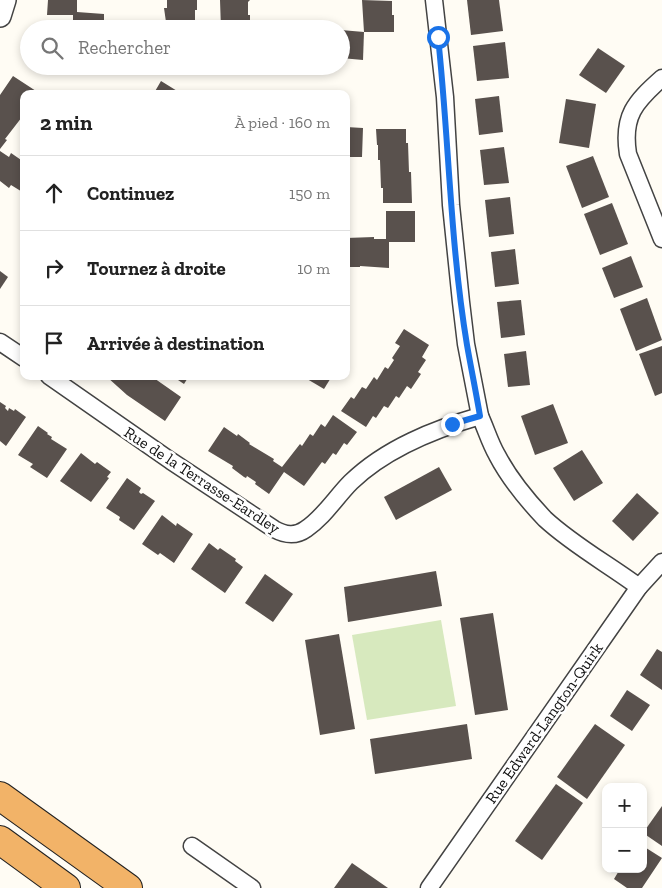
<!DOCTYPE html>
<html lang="fr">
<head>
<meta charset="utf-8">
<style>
  :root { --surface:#fff; --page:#f6f6f6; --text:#222; --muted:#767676; --line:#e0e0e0 }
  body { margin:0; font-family:"Zilla Slab",serif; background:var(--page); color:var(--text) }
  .controls { position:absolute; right:15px; bottom:15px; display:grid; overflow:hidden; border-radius:10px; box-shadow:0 2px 8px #0003 }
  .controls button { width:45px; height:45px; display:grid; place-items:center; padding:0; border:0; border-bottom:1px solid var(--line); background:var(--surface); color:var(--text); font:25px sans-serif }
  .stop { position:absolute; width:15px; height:15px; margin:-11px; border:4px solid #1a73e8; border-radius:50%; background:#fff }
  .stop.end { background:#1a73e8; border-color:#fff; box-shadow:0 1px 5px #0008 }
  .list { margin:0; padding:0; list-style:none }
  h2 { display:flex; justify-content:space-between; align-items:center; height:65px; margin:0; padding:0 20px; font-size:21px }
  h2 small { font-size:16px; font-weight:400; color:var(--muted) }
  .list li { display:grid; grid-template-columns:32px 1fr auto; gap:15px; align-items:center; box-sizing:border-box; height:75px; padding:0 20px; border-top:1px solid var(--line) }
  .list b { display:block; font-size:19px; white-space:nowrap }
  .list em { font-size:16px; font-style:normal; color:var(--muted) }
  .icon { flex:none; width:28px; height:28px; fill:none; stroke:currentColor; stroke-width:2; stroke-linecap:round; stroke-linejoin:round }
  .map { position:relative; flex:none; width:662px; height:888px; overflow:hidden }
  .search { position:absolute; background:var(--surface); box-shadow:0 2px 8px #0003; left:20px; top:20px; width:330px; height:55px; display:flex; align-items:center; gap:12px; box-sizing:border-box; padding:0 18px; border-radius:28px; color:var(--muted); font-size:19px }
  .panel { position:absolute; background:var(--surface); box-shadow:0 2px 8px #0003; left:20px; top:90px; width:330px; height:290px; border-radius:10px }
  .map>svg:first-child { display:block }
  .green { fill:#d7e9be }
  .building { fill:#59514d }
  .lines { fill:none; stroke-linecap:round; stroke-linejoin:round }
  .minor-casing { stroke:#434343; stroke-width:19 }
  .tertiary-casing { stroke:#434343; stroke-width:24 }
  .trunk-casing { stroke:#212121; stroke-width:30 }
  .minor { stroke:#fff; stroke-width:16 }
  .tertiary { stroke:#fff; stroke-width:21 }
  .trunk { stroke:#f2b368; stroke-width:28 }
  .route { stroke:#1a73e8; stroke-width:6 }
  .labels { text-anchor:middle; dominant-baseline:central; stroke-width:5; stroke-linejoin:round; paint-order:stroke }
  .street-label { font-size:16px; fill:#101010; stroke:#fff }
</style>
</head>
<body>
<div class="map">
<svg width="662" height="888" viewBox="0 0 662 888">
  <rect width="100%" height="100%" fill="#fffcf4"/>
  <path class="green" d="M441,620L456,706L367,720L352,635Z"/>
  <g class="building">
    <path d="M48,0H77V12L104,14V29H73V15H47Z"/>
    <path d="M167,0H197V10H195V22H198V29H167L164,8H167Z"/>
    <path d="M220,0H250L248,2V15H250V29H221Z"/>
    <path d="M362,0L392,1V15H394V32H364Z"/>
    <path d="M467,0H499L503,31L471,35Z"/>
    <path d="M341,30L364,32L363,60L341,58Z"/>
    <path d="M505,42L509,78L477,81L473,46Z"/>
    <path d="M598,48L625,66L606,93L579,75Z"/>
    <path d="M13,76L36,91L34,94H24V112L21,116L22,117L5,139L7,140L0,149V95Z"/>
    <path d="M161,81L182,94H150L151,92L154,93Z"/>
    <path d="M499,96L503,132L479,135L475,99Z"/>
    <path d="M566,99L596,104L589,148L559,143Z"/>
    <path d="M346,127L363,128L362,157H349V159H346Z"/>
    <path d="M376,129H406V143H408L409,172H411L412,203H383V188H381L380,160H378V145H377Z"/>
    <path d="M504,147L509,183L484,185L480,150Z"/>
    <path d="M0,151L9,157L11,153L24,162V193L11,185L9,188L0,181Z"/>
    <path d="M593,156L609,197L582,208L566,166Z"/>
    <path d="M510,197L514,234L489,237L485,200Z"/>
    <path d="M612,203L628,244L600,255L584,214Z"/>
    <path d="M386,211H415V242H389V268L360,266V267H346V238L374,237V239H386Z"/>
    <path d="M515,249L519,284L495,287L491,252Z"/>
    <path d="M631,256L643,287L614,298L602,268Z"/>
    <path d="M0,271L8,277L0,289Z"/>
    <path d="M647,298L662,340L636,351L620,309Z"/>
    <path d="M521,300L525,335L501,338L497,302Z"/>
    <path d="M404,329L429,345L422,357L426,360L418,372L421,374L411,389L407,386L399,398L396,396L388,408L384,406L376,418L373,416L366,427L341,411L351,397L354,399L362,387L366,389L374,377L377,380L385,367L388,369L394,360L392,358L400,346L395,343Z"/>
    <path d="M662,346V393L655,396L639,354Z"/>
    <path d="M526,351L530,385L508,387L504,354Z"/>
    <path d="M103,376H151L181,397L165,421L127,395L107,377L106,378Z"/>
    <path d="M172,376H189L184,384Z"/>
    <path d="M302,376H332L324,389Z"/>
    <path d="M0,402L6,406L5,408L8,411L9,408L14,411L15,409L26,417L6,446L0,441Z"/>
    <path d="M553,404L568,443L535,455L521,416Z"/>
    <path d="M333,415L357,432L347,445L344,443L336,455L333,453L325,464L322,462L304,486L284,472L269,494L255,484L256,482L247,476L246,478L244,477L232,468L233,466L208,451L224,427L237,436L238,434L250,443L249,444L274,459L273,461L282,467L300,444L302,446L310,434L313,436L321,424L325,427Z"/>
    <path d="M38,426L48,433L47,434L52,437L51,439L67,449L47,478L30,467L33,464L18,455Z"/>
    <path d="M582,450L603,483L574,501L553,468Z"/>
    <path d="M81,453L95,464L97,462L111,472L107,477L109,478L91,502L60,481Z"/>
    <path d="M439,467L452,490L396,520L384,497Z"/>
    <path d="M127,478L141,488L139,492L141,494L143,493L155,501L134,530L119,520L120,517L106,508Z"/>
    <path d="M637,493L659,513L633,541L612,521Z"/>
    <path d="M162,515L176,526L177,523L193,534L174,563L160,553L158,555L142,544Z"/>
    <path d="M209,543L218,550L220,548L236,559L235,561L243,567L225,593L191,569Z"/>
    <path d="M436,571L442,606L348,622L344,587Z"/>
    <path d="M265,574L293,594L273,622L245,603Z"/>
    <path d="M493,613L508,710L475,715L460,618Z"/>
    <path d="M339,634L355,729L320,735L305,640Z"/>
    <path d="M657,649L662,652V690L640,675Z"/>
    <path d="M627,690L650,705L632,731L610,716Z"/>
    <path d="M467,724L472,759L375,774L370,739Z"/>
    <path d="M595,724L625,745L587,799L557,777Z"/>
    <path d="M556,784L583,803L542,860L515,841Z"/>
    <path d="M662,806V846L643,833Z"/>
    <path d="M643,846L662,858L642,888H627L614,879L620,869H643Z"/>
    <path d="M352,863L388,888H334Z"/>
  </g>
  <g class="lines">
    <defs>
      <g id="minor">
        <path d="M662,78C635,102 622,116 628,154L662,239"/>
        <path d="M0,342L24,358"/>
        <path d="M49,376L171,461L274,529C285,535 295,537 306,529C324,517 336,497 351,482C386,448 435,429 480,416L466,344L461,302L451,205L445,97L434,0"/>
        <path d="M480,416C486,429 490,443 497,455C509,478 527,500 545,519C573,545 608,564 639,587"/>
        <path d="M192,846L252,888"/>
        <path d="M429,888L639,587L662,562"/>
      </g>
      <path id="tertiary" d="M0,16L5,0"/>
      <g id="trunk">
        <path d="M0,796L128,888"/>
        <path d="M0,840L66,888"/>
      </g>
    </defs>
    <use href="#minor" class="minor-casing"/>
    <use href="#tertiary" class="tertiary-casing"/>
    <use href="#trunk" class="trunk-casing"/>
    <use href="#minor" class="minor"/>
    <use href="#tertiary" class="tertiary"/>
    <use href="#trunk" class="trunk"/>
  </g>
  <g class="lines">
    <path class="route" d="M438,37C449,139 450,243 467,345C471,368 476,392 480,416L452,424"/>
  </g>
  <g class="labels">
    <g class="street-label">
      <text transform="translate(202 480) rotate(33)">Rue de la Terrasse-Eardley</text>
      <text transform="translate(544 723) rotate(-55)">Rue Edward-Langton-Quirk</text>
    </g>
  </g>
</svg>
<div class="controls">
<button>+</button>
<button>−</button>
</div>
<div class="stop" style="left:438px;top:37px"></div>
<div class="stop end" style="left:452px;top:424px"></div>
<div class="search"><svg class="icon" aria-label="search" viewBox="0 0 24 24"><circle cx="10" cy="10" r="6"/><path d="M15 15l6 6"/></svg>Rechercher</div>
<section class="panel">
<h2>2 min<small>À pied · 160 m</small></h2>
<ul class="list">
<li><svg class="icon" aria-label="ahead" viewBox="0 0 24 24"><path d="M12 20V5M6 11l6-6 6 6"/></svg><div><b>Continuez</b></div><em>150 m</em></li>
<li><svg class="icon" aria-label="right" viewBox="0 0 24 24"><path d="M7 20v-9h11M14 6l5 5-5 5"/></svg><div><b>Tournez à droite</b></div><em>10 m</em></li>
<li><svg class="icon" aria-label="arrive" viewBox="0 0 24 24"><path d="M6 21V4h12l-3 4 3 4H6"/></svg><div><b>Arrivée à destination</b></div></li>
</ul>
</section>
</div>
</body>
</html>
